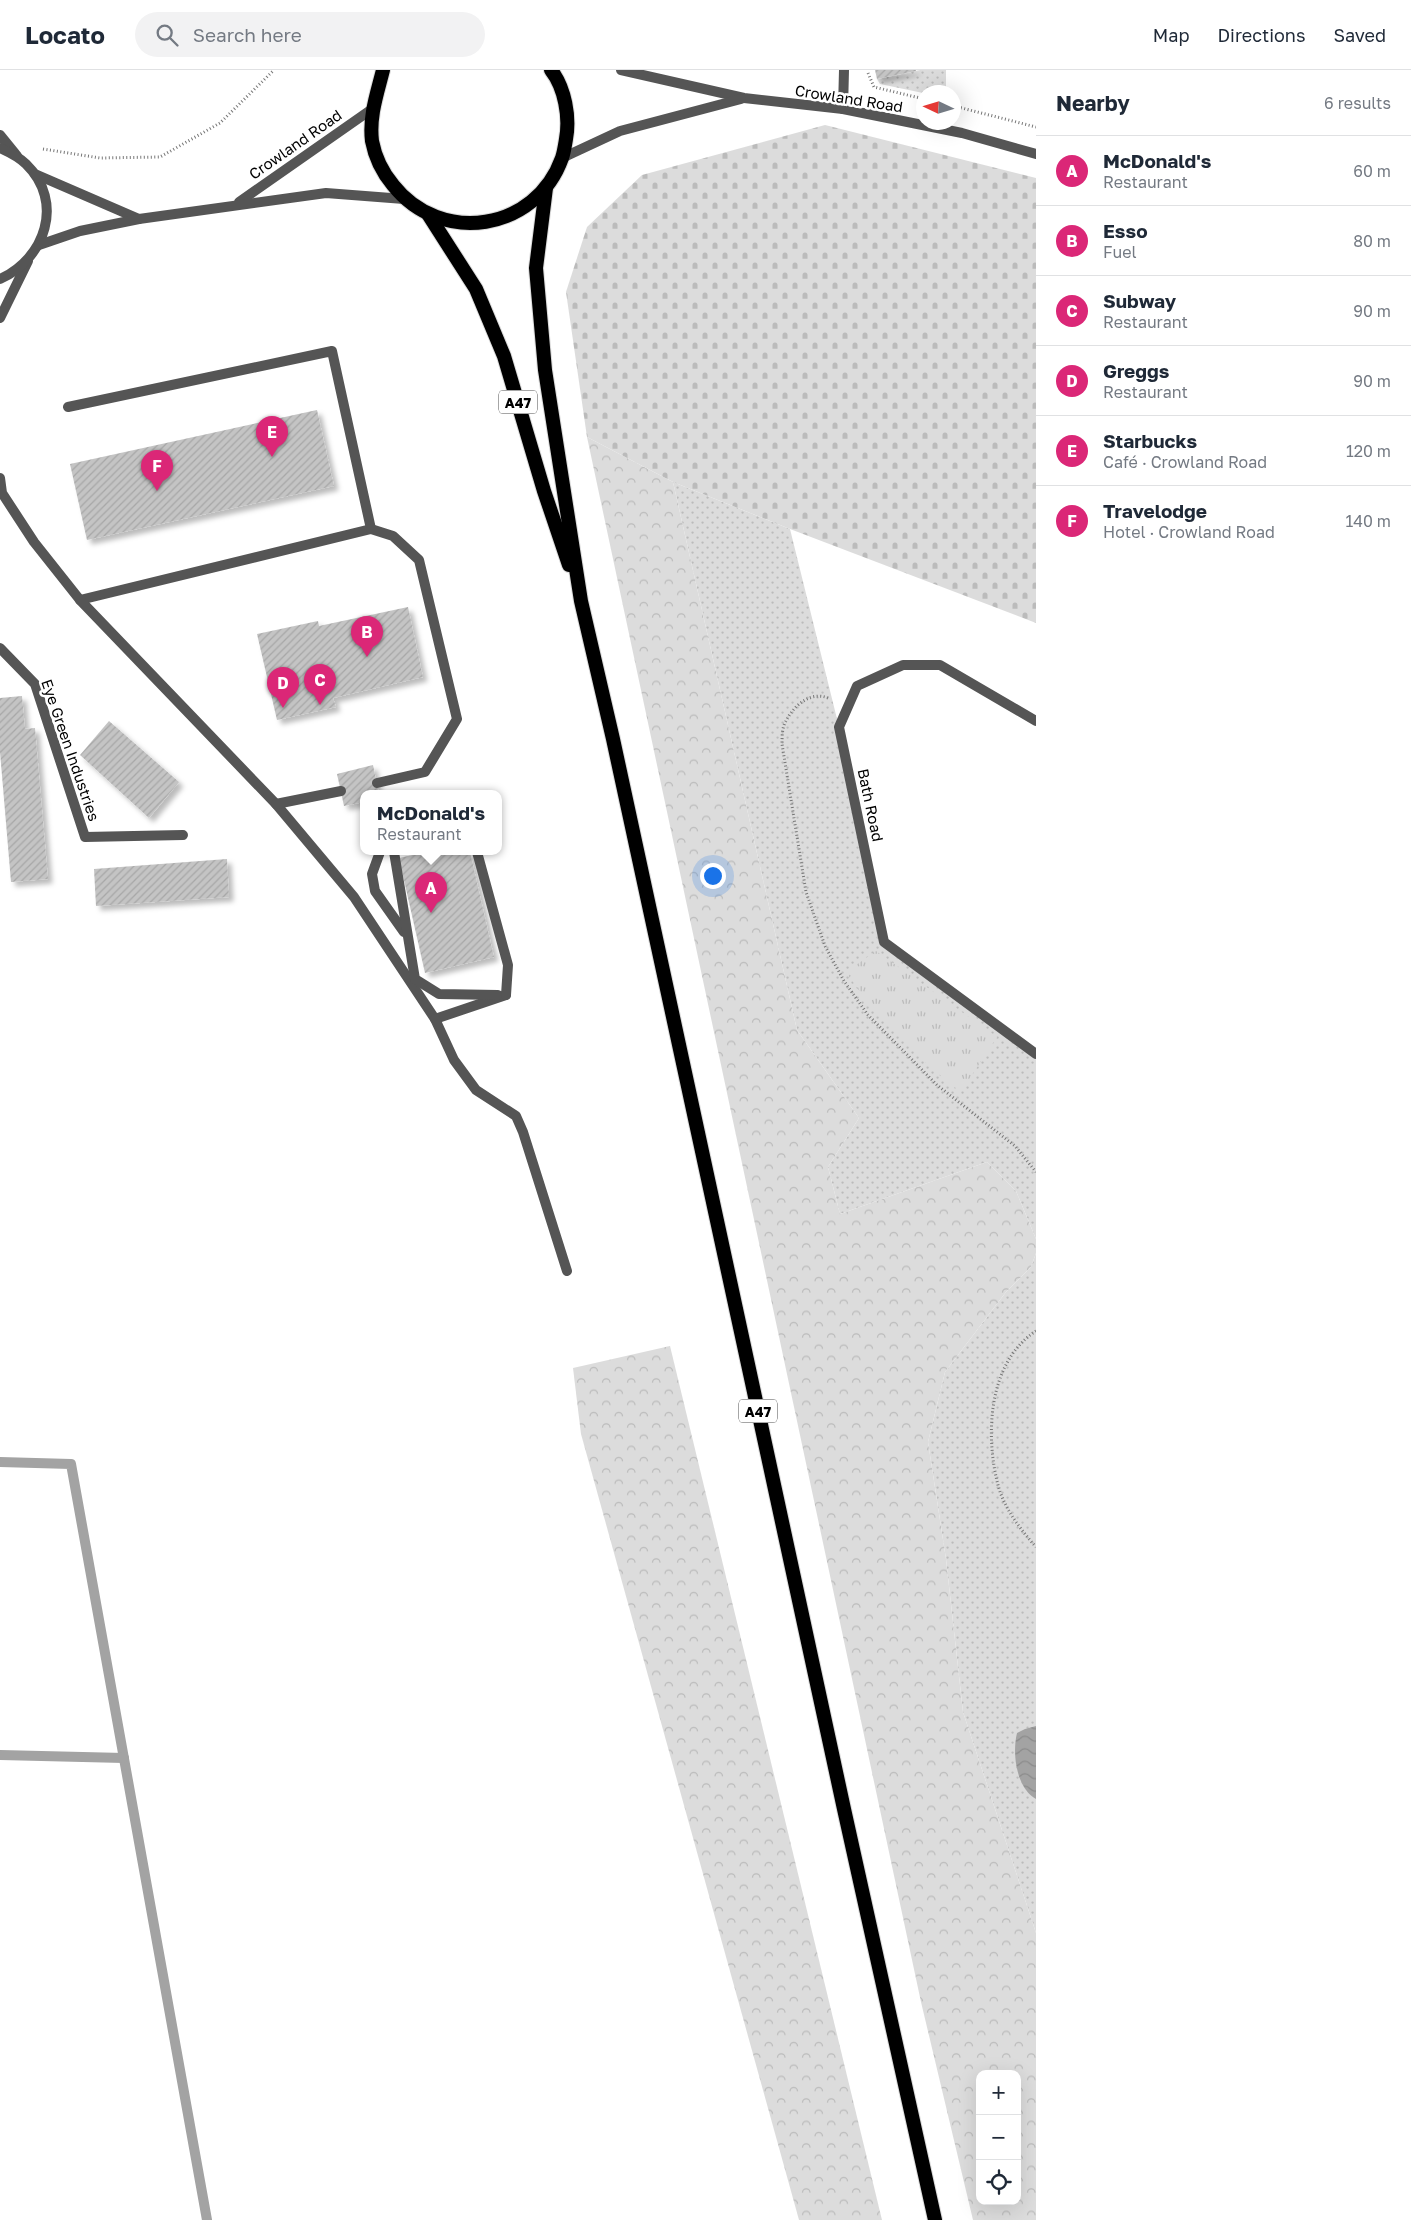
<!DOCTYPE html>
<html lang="en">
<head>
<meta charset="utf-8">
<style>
  :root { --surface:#fff; --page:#f2f2f3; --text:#1f2937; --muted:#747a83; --line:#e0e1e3; --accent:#db2777 }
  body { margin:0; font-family:"Golos Text",sans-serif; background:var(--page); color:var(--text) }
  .controls { position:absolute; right:15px; bottom:15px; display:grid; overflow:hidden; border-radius:10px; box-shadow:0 5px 20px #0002 }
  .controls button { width:45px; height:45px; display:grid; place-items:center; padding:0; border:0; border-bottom:1px solid var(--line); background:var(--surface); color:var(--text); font:25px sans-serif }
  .compass { position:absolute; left:916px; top:15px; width:45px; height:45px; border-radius:50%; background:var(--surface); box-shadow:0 5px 20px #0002; rotate:274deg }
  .you { position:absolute; left:712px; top:805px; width:18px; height:18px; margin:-12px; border:4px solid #fff; border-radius:50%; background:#1a73e8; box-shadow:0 0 0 8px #1a73e833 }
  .badge { display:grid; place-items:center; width:32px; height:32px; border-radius:50%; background:var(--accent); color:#fff; font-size:16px; font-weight:700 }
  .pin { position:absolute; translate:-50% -41px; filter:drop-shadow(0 1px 2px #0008) }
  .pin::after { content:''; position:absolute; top:26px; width:18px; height:15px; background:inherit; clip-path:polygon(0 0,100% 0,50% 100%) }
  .popup { position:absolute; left:360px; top:720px; width:142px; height:65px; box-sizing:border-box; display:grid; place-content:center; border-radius:10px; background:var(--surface); filter:drop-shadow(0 1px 4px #0005); font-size:16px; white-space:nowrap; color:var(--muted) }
  .popup b { font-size:19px; color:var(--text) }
  .popup::after { content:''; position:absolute; left:50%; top:100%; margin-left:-10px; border:10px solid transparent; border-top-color:var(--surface) }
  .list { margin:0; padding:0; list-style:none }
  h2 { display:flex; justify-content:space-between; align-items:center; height:65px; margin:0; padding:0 20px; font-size:21px }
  h2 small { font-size:16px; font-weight:400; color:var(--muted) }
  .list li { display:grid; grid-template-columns:32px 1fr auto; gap:15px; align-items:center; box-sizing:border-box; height:70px; padding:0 20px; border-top:1px solid var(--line) }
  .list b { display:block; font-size:19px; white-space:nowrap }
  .list p { margin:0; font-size:16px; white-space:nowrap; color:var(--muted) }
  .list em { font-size:16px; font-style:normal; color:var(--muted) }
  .icon { flex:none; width:28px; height:28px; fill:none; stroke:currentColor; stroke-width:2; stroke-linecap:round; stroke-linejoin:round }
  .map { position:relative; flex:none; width:1036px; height:2150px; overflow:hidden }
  header { display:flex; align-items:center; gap:30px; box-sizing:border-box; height:70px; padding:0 25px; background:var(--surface); border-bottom:1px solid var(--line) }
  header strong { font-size:24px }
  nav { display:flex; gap:28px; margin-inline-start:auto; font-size:18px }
  .search { width:350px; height:45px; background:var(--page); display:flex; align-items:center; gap:12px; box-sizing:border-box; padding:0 18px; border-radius:28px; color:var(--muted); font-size:19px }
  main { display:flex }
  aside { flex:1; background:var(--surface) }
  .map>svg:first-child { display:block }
  .grass { fill:url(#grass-dots) }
  .forest { fill:url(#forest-crowns); fill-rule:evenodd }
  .cemetery { fill:url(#cemetery-stones) }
  .park { fill:url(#park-tufts) }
  .water { fill:url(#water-waves) }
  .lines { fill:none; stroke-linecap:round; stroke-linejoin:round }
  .stream { stroke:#a3a3a3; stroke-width:10 }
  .building { fill:url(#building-hatch); filter:url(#shadow) }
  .trunk-casing { stroke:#dbdbdb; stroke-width:16 }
  .path { stroke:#777; stroke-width:3; stroke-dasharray:1 2.5; stroke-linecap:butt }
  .service { stroke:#555; stroke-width:10 }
  .minor { stroke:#555; stroke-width:10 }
  .tertiary { stroke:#555; stroke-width:10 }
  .trunk { stroke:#000; stroke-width:14 }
  .labels { text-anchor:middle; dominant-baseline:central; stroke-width:5; stroke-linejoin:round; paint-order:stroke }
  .shield { fill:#fff; stroke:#4c4c4c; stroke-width:1 }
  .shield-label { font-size:14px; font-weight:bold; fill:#000 }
  .street-label { font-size:15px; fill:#000; stroke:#fff }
</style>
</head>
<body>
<header>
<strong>Locato</strong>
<div class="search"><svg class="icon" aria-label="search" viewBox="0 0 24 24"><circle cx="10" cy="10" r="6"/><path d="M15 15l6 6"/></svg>Search here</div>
<nav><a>Map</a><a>Directions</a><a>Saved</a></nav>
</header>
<main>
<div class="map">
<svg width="1036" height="2150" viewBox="0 0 1036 2150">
  <defs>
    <pattern id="grass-dots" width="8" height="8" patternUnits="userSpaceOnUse" patternTransform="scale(1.25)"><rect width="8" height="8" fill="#dcdcdc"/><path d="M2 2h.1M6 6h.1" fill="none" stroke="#bbb" stroke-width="1.8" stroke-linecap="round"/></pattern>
    <pattern id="forest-crowns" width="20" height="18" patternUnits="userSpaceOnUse" patternTransform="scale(1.25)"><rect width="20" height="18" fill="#dcdcdc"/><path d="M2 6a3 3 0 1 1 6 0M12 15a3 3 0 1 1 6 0" fill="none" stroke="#bbb"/></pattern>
    <pattern id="cemetery-stones" width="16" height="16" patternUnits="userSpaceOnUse" patternTransform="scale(1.25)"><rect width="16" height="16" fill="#dcdcdc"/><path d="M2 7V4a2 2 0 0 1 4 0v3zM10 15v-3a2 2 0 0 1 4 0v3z" fill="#bbb"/></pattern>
    <pattern id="park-tufts" width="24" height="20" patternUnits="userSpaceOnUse" patternTransform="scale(1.25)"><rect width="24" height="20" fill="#dcdcdc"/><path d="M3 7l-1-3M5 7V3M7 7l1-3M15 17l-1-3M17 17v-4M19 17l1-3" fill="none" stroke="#bbb"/></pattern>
    <pattern id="water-waves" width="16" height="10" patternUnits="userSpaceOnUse" patternTransform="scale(1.25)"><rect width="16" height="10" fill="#a3a3a3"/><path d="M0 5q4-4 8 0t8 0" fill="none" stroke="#8b8b8b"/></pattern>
    <pattern id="building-hatch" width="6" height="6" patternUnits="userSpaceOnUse" patternTransform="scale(1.25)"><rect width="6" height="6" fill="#c4c4c4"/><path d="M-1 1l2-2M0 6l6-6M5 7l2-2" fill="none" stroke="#a7a7a7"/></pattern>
    <filter id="shadow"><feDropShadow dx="4.5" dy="4.5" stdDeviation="2.5" flood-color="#0004"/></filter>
  </defs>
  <rect width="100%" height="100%" fill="#fff"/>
  <g class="grass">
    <path d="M920,0H946V22L923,23L880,14L877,9Z"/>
    <path d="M673,412L790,459L839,657L884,872L1036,984V1169L1016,1121L987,1092L840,1144L828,1097L859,1048L797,960Z"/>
    <path d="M1036,1183V1863L963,1642L946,1489L928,1372L945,1302L1006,1222L1031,1197Z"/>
  </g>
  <g class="forest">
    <path d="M587,367L673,412L797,960L859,1048L828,1097L840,1144L987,1092L1016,1121L1036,1169V1183L1031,1197L1006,1222L945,1302L928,1372L946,1489L963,1642L1036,1863V2150H973L921,1932ZM980,2004H1017V2131H980Z"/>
    <path d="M670,1276L882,2150H799L581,1364L573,1298Z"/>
  </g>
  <path class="cemetery" d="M825,55L1036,108V553L790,459L673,412L587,367L566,222L587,157L642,105Z"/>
  <path class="park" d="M876,881L997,967L960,1023L929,996L873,940L846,902Z"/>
  <path class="water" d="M1036,1656V1729C1016,1718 1012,1683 1017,1663L1025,1659Z"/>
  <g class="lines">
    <g class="stream">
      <path d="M0,1392L71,1394L207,2150"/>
      <path d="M0,1685L124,1688"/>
    </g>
  </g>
  <g class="building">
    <path d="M875,0H916V1L877,9Z"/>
    <path d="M317,340L334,416L87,470L70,394Z"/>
    <path d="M408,537L423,607L333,628L336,637L277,650L257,564L318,551L319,556Z"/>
    <path d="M22,626L25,659L35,658L48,809L11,812L0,682V628Z"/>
    <path d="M109,651L179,712L149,748L80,685Z"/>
    <path d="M373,695L379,724H364V732L344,736L337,704Z"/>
    <path d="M426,782H470L494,887L425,903L399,788Z"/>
    <path d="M227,789L229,827L96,836L94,799Z"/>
  </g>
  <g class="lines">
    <defs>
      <g id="trunk">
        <path d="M383,0C377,24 369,46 372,71C375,87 383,103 393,115C441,176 536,161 562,88C564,82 565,75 566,69C570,47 565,18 551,0"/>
        <path d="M546,118L536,198L545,300L581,531L613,669L844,1739L935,2150"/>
        <path d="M428,144L476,219L504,286L544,421L569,495"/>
      </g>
    </defs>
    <use href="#trunk" class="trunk-casing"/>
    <g class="path">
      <path d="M868,3L874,17L924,29"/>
      <path d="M954,36L1036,57"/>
      <path d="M43,79L100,88L160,87L220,53L274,0"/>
      <path d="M828,628C811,621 794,635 786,651C782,657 782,667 782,674L806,822L825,876L844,911L868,945L937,1015L1015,1076L1036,1102"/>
      <path d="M1036,1261C988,1292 985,1365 998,1415C1004,1438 1020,1459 1036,1477"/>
    </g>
    <g class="service">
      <path d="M0,248L28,191"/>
      <path d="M68,337L332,281L371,459L80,530"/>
      <path d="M0,408L2,423L34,472L80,530L276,734L354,827L435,949L506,925"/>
      <path d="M371,459L393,466L419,490L457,649L425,702L377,713"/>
      <path d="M0,578L35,614L85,767L183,765"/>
      <path d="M276,734L341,721"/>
      <path d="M380,782L372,804L375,821L404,862"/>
      <path d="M394,782L415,909L439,924L498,925"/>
      <path d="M477,782L508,895L506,925"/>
      <path d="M435,949L454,990L476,1020L516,1046L523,1062L567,1201"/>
    </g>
    <g class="minor">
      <path d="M843,39L844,0"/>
      <path d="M0,65L17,86"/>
      <path d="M1036,651L940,595H903L857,616L839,657L884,872L1036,984"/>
    </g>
    <g class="tertiary">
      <path d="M621,0L744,28L843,39L962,63L1036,84"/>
      <path d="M0,78C9,82 19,87 26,94C65,132 45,189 0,209"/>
      <path d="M562,88L620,61L741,29"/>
      <path d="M35,104L139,149"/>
      <path d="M239,132L372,39"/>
      <path d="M39,175L80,161L139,149L326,123L404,129"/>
    </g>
    <use href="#trunk" class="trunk"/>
  </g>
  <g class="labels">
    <g class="shield">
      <rect x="499" y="320.5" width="38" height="23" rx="4"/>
      <rect x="739" y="1329.5" width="38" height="23" rx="4"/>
    </g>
    <g class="shield-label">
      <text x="518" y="332">A47</text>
      <text x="758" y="1341">A47</text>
    </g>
    <g class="street-label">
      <text transform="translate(849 28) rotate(9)">Crowland Road</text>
      <text transform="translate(295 74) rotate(-35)">Crowland Road</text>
      <text transform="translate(71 680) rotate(71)">Eye Green Industries</text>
      <text transform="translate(871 735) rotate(78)">Bath Road</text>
    </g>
  </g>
</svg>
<div class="controls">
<button>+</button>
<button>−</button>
<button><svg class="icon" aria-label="locate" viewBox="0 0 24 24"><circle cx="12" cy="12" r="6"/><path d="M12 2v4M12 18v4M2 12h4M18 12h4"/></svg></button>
</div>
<svg class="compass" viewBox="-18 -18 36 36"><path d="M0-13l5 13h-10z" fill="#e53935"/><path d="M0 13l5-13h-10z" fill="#747a83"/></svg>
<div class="you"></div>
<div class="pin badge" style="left:431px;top:843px">A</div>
<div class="popup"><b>McDonald's</b>Restaurant</div>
<div class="pin badge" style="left:367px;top:587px">B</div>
<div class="pin badge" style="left:320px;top:635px">C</div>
<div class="pin badge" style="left:283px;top:638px">D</div>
<div class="pin badge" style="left:272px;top:387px">E</div>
<div class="pin badge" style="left:157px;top:421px">F</div>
</div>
<aside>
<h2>Nearby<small>6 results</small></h2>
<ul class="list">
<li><span class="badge">A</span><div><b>McDonald's</b><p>Restaurant</p></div><em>60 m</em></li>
<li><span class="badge">B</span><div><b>Esso</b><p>Fuel</p></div><em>80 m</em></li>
<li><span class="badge">C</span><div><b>Subway</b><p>Restaurant</p></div><em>90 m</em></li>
<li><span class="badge">D</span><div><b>Greggs</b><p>Restaurant</p></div><em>90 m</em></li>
<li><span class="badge">E</span><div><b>Starbucks</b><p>Café · Crowland Road</p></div><em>120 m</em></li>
<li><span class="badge">F</span><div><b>Travelodge</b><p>Hotel · Crowland Road</p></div><em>140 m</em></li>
</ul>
</aside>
</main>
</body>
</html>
